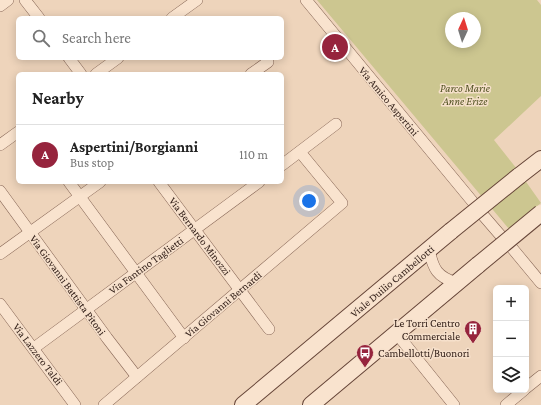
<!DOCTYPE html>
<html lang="en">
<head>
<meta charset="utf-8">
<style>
  :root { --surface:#fff; --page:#f2f2f2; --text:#222; --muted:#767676; --line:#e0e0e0; --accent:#96243d }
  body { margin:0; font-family:"Crimson Pro",serif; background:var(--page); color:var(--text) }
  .controls { position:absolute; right:12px; bottom:12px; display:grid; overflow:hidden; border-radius:6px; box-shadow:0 2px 10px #0003 }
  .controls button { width:36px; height:36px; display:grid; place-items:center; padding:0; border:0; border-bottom:1px solid var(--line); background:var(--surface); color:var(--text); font:20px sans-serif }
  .compass { position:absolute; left:445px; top:12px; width:36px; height:36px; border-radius:50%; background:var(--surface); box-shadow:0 2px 10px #0003; rotate:4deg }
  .you { position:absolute; left:309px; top:201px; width:14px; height:14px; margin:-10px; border:3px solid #fff; border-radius:50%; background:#1a73e8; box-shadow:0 0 0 6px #1a73e833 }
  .badge { display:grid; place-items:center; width:26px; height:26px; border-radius:50%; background:var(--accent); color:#fff; font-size:13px; font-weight:700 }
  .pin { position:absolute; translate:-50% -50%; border:2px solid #fff; box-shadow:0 1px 4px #0006 }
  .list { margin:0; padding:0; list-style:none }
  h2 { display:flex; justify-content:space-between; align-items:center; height:52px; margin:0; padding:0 16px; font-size:17px }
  h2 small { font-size:13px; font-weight:400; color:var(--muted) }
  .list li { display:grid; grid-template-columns:26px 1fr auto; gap:12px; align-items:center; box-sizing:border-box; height:60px; padding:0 16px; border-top:1px solid var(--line) }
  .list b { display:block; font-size:15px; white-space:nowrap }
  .list p { margin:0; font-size:13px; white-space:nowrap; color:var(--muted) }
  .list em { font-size:13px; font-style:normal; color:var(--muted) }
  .icon { flex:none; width:22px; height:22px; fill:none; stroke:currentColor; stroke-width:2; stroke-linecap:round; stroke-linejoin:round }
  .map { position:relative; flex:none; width:541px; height:405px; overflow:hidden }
  .search { position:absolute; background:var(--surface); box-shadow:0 2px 10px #0003; left:16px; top:16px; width:268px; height:44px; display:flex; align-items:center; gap:10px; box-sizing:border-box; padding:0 14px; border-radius:6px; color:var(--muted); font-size:15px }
  .panel { position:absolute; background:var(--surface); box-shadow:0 2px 10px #0003; left:16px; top:72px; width:268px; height:112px; border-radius:6px }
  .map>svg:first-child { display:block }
  .green { fill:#ccc690; fill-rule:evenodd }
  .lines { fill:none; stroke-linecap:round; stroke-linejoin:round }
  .street-casing { stroke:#866555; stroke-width:12 }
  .secondary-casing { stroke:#674639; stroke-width:18 }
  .street { stroke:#f9e3ce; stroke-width:11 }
  .secondary { stroke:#f9e3ce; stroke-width:16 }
  .secondary-bridge-casing { stroke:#674639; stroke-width:18; stroke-linecap:butt }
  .secondary-bridge { stroke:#f9e3ce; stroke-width:16 }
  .labels { text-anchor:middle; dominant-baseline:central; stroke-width:3; stroke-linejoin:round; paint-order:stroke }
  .park-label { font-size:11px; font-style:italic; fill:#505120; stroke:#f6e0cb }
  .street-label { font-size:11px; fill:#34211a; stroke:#f6e0cb }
  .poi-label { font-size:11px; fill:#34211a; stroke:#f6e0cb; text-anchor:end }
</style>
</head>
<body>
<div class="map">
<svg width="541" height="405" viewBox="0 0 541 405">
  <rect width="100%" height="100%" fill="#eed4bb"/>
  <path class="green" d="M317,0H537L541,5V96L494,140L517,169L541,203L509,229ZM451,18H475V42H451Z"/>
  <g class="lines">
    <defs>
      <g id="street">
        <path d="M25,0L39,18"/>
        <path d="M306,0L472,201"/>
        <path d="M0,6L8,0"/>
        <path d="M172,18L197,0"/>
        <path d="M69,58L81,74"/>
        <path d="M96,74L118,58"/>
        <path d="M251,74L268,62"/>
        <path d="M0,145L18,132"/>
        <path d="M282,165L336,124"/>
        <path d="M69,182L184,338"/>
        <path d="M159,182L269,329"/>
        <path d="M0,191L107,338L137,377"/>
        <path d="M482,214L501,236"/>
        <path d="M512,248L541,283"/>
        <path d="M429,249C433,269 437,277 457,283"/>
        <path d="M0,254L100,182"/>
        <path d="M0,304L75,405"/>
        <path d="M397,334L454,405"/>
        <path d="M34,348L259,182"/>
        <path d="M526,388L541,376"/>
        <path d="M104,405L342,203L300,152"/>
        <path d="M506,405L524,390"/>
      </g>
      <g id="secondary">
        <path d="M519,176L541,159"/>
        <path d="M243,405L451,231"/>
        <path d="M311,405L478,265"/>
      </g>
    </defs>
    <use href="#street" class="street-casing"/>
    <use href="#secondary" class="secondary-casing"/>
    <use href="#street" class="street"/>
    <use href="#secondary" class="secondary"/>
    <defs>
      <g id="secondary-bridge">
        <path d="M451,231L519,176"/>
        <path d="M478,265L541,213"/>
      </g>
    </defs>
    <use href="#secondary-bridge" class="secondary-bridge-casing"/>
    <use href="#secondary-bridge" class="secondary-bridge"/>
  </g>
  <defs>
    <symbol id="building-pin" viewBox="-11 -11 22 30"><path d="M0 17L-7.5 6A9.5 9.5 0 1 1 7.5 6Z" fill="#96243d" stroke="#f6e0cb"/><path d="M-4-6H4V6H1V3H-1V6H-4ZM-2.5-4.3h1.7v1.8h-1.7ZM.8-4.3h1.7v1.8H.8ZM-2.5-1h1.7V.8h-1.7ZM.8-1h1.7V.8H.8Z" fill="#fff"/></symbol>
    <symbol id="bus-pin" viewBox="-11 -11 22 30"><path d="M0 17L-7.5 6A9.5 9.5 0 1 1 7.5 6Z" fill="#96243d" stroke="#f6e0cb"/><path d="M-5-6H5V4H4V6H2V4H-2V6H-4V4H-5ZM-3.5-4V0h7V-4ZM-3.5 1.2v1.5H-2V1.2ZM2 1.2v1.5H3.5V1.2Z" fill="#fff"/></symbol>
  </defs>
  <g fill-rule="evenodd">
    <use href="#building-pin" x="463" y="319" width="20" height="27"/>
    <use href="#bus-pin" x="355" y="343" width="20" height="27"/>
  </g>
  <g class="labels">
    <g class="park-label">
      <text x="465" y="88">Parco Marie<tspan x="465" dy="13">Anne Erize</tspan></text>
    </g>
    <g class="street-label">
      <text transform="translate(389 101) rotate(50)">Via Amico Aspertini</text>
      <text transform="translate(200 236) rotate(53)">Via Bernardo Minozzi</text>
      <text transform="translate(146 265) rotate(-36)">Via Fantino Taglietti</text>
      <text transform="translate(392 281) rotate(-40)">Viale Duilio Cambellotti</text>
      <text transform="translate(68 285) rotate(54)">Via Giovanni Battista Pitoni</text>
      <text transform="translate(223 304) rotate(-40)">Via Giovanni Bernardi</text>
      <text transform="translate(38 354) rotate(53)">Via Lazzero Taldi</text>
    </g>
    <g class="poi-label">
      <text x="460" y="323">Le Torri Centro<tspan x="460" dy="13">Commerciale</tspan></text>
      <text x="378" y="353" text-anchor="start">Cambellotti/Buonori</text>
    </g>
  </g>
</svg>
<div class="controls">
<button>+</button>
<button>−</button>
<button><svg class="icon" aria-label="layers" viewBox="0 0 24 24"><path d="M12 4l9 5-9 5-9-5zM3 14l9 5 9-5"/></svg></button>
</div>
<svg class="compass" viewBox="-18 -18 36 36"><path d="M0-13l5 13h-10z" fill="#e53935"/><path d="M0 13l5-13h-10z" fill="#767676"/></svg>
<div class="you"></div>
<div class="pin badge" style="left:335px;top:47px">A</div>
<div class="search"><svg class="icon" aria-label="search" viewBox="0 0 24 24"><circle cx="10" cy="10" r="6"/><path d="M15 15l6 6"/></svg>Search here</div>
<section class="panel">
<h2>Nearby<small></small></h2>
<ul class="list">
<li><span class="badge">A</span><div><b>Aspertini/Borgianni</b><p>Bus stop</p></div><em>110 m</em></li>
</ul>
</section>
</div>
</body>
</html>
